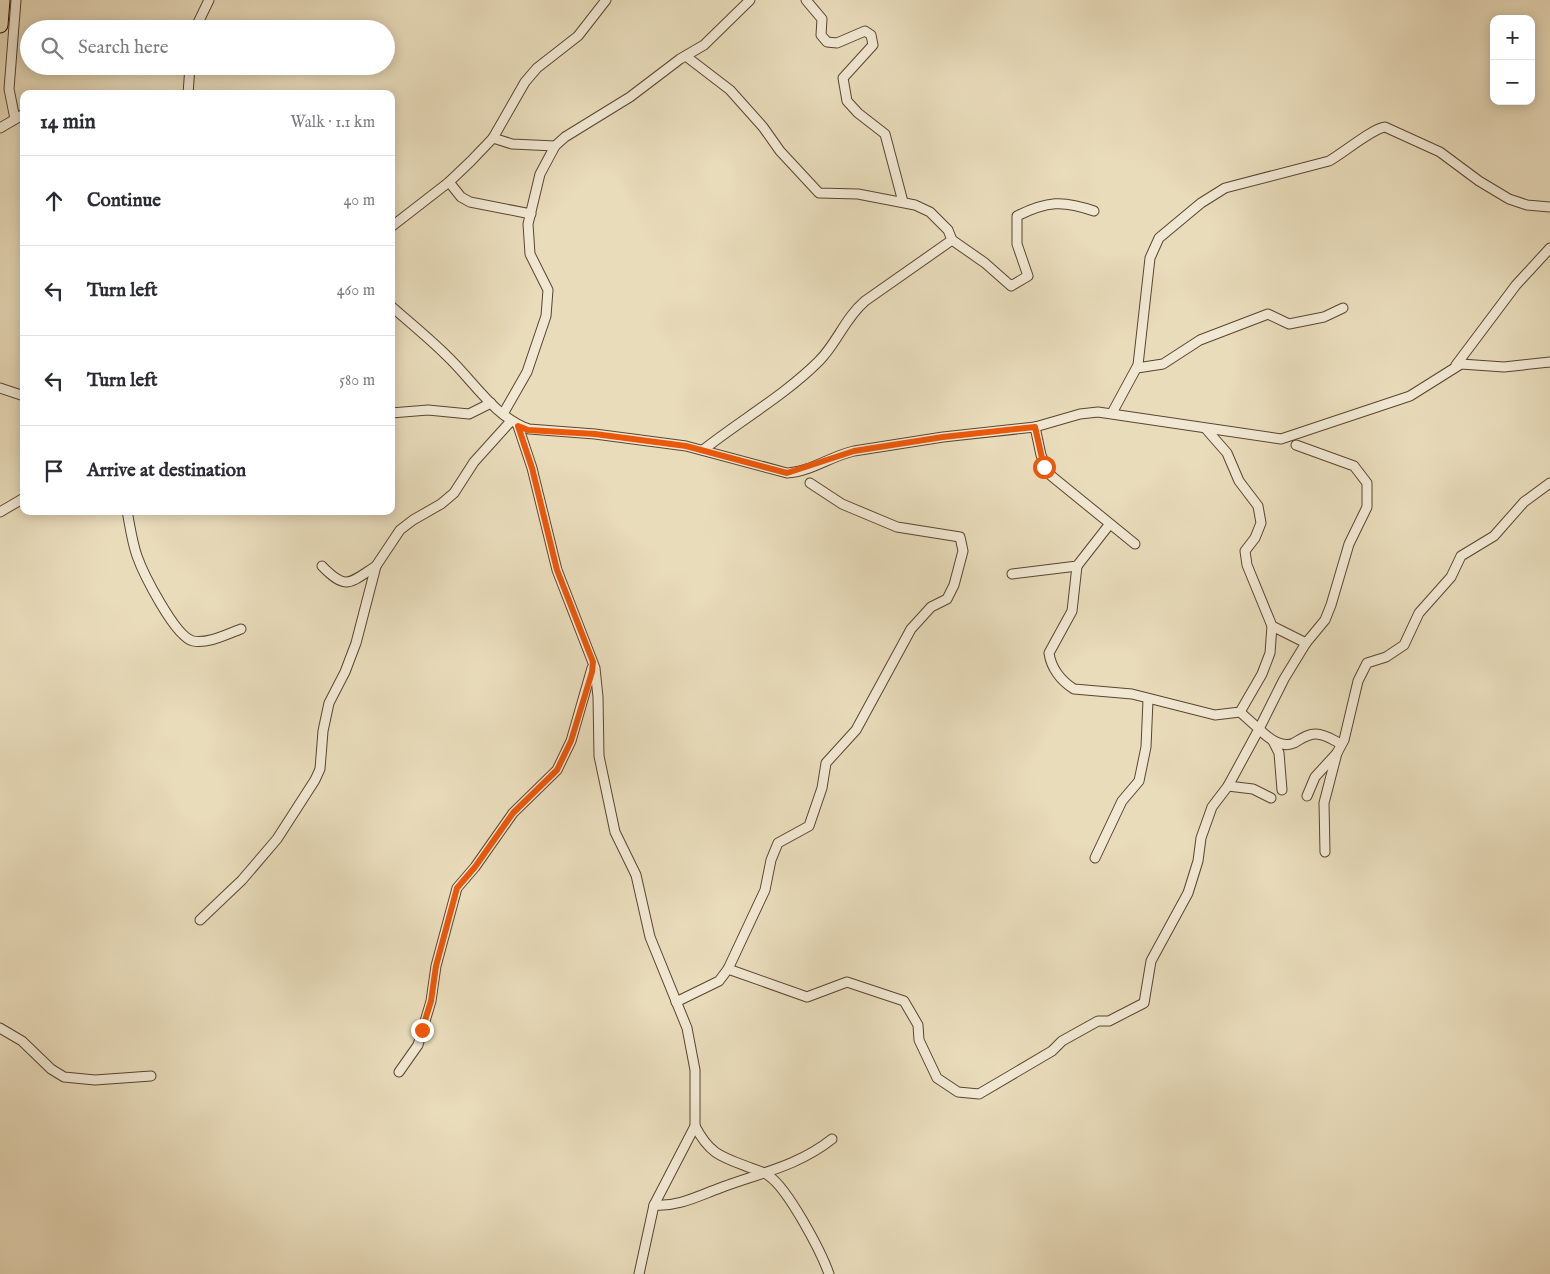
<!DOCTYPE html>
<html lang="en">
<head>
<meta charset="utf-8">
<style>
  :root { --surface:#fff; --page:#f7f7f7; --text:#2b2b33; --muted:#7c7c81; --line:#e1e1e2 }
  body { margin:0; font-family:"IM FELL English",serif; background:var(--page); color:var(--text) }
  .controls { position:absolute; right:15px; top:15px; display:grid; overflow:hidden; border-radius:10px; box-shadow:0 2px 12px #0003 }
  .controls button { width:45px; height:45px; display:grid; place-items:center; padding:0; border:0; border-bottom:1px solid var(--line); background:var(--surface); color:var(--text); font:25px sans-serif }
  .stop { position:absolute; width:15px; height:15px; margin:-11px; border:4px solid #ea580c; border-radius:50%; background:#fff }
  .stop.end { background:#ea580c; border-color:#fff; box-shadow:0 1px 5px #0008 }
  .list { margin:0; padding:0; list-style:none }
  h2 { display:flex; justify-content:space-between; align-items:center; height:65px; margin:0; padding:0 20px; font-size:21px }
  h2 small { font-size:16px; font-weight:400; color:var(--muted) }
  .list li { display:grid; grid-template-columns:32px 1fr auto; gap:15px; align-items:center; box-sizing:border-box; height:90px; padding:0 20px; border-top:1px solid var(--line) }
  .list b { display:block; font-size:19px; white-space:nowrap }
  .list em { font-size:16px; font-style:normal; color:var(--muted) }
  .icon { flex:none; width:28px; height:28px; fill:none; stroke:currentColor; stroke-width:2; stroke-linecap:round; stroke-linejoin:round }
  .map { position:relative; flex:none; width:1550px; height:1274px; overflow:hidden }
  .search { position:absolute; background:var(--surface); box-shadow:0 2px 12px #0003; left:20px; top:20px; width:375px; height:55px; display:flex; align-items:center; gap:12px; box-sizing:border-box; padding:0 18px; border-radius:28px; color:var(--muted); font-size:19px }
  .panel { position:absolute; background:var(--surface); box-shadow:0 2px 12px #0003; left:20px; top:90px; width:375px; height:425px; border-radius:10px }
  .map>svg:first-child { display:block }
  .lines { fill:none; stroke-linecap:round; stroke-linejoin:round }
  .street-casing { stroke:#5a442f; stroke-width:11 }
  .highway-casing { stroke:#2a1200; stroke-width:17 }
  .street { stroke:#f1e8d3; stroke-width:9 }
  .highway { stroke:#e9dcbb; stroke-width:15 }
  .route { stroke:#ea580c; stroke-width:6 }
</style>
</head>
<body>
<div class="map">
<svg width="1550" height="1274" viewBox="0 0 1550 1274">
  <rect width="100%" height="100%" fill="#e9dcbb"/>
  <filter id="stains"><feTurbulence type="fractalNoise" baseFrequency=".004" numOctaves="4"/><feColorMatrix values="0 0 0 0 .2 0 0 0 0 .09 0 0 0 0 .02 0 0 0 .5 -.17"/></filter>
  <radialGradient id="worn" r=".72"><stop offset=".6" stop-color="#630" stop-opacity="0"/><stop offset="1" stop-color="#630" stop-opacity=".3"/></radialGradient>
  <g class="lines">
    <defs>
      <g id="street">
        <path d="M806,0L822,19L821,35L827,42L837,43L865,31L871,35L873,45L843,78L847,101L858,113L885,134L903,202"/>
        <path d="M195,29L209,0"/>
        <path d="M687,57L730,90L763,127L780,151L819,193L858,194L915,205L930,212L948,230L952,240L985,263L1011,286L1028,276L1017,244V216C1047,201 1063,200 1094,211"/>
        <path d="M188,94L190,66"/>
        <path d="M15,119L9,89L16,0"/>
        <path d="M0,128L24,114"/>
        <path d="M493,138L512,144L555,146"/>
        <path d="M449,182L461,197L470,202L531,214"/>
        <path d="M391,227L449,182L471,161L493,138L525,82L537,68L578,36L606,0"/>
        <path d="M391,306C409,322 429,338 446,355C472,379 494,417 529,429L595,434L686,446L787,473C810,472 831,456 854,451L943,437L1035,427L1080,414L1098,412L1281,439L1410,396L1461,364L1504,367L1550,362"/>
        <path d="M1456,365L1516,285L1550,248"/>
        <path d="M1137,368L1163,364L1200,340L1268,314L1289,324L1324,317L1343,308"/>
        <path d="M0,388L24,396"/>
        <path d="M391,413L428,410L469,414L491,403"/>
        <path d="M1112,413L1138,365L1150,258L1159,238L1201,203L1225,188L1329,161C1342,154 1373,128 1385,127L1440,152L1479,181L1509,199L1527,205L1550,207"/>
        <path d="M503,414L527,372L546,316L548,290L530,254L528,224L540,174L555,146L565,137L630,97L680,59L704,45L750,0"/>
        <path d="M518,426L532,468L557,570L595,668L598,697L599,756L615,832L636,875L650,937L687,1028L695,1070V1126L654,1205L639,1274"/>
        <path d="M1035,427L1041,455L1049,474L1135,544"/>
        <path d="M1206,429L1227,453L1239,481L1258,506L1261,523L1255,538L1245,551L1247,565L1272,626L1306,643"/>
        <path d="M1296,445L1354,466L1367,483V507L1349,544L1331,605L1325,620L1306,643L1284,679L1259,729C1267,737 1281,749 1294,743C1301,739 1307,734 1316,734C1325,734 1333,740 1341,744"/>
        <path d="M703,450C741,420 785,395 819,361C837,343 845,318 865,301L952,240"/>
        <path d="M127,511C130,526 132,542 137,556C143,573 175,637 193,641C208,644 227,634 241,629"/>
        <path d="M0,512L24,498"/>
        <path d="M322,566C346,591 350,583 376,566"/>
        <path d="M1077,566L1072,611L1049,653C1051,668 1061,681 1074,689L1132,694L1215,715L1240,712L1262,674L1270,653L1272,626"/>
        <path d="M1012,574L1077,566L1109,525"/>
        <path d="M1273,741L1279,753L1282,790"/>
        <path d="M1228,786L1253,789L1271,798"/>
        <path d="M1307,796L1315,777L1337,753L1344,740L1358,681L1367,663L1386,657L1404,645L1419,613L1451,577L1461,556L1494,536L1524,502L1550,483"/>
        <path d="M1325,852L1324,803L1337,753"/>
        <path d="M1095,858L1122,801L1139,781L1146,747L1148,700"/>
        <path d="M200,920L242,880L277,839L315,780L320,769L323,731L329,703L345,672L356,643L376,566L400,530L413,520L441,504L454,493L474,462L511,421"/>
        <path d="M728,969L807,997L847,982L904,1001L918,1025L919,1040L937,1078L958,1092L979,1094L1052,1051L1062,1041L1098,1021H1109L1144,1003L1151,961L1188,893L1198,861L1201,838L1212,807L1228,786L1259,729L1240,712"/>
        <path d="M676,1002L719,981L728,969L765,890L771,860L778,843L809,826L822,788L826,763L856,730L911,629L931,607L947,599L954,585L963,551L960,537L897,527L842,504L810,483"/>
        <path d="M0,1028L22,1041L51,1069L64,1077L95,1080L151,1076"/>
        <path d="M399,1072L418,1045L431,1001L436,966L457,888L475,867L513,813L557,770L571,741L592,668"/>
        <path d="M695,1126C710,1155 722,1157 751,1168C757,1170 764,1172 769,1176C788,1189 821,1251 829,1274"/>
        <path d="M654,1205C678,1207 698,1196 720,1188C760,1173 798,1166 832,1139"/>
      </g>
      <path id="highway" d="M0,25L2,0"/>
    </defs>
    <use href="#street" class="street-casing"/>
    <use href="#highway" class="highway-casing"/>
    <use href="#street" class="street"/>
    <use href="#highway" class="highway"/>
  </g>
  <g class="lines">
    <path class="route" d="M422,1030L431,1001L436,966L457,888L475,867L513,813L557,770L571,741L592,672L593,662L557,570L532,468L518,426L528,430L595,434L686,446L787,473L854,451L943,437L1035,427L1044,467"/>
  </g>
  <rect width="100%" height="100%" filter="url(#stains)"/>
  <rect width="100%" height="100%" fill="url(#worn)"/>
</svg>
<div class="controls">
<button>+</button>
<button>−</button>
</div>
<div class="stop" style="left:1044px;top:467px"></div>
<div class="stop end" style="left:422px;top:1030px"></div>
<div class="search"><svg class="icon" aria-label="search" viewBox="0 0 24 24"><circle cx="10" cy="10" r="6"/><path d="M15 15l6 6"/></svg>Search here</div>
<section class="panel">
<h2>14 min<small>Walk · 1.1 km</small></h2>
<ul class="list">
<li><svg class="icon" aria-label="ahead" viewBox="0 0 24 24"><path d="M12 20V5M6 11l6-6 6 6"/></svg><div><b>Continue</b></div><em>40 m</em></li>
<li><svg class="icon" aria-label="left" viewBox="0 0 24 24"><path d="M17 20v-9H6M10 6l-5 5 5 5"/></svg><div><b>Turn left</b></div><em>460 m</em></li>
<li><svg class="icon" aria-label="left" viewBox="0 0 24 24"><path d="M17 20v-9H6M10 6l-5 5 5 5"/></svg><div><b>Turn left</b></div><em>580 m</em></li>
<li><svg class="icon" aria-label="arrive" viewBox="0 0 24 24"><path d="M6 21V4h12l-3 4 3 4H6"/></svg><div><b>Arrive at destination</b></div></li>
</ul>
</section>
</div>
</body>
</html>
